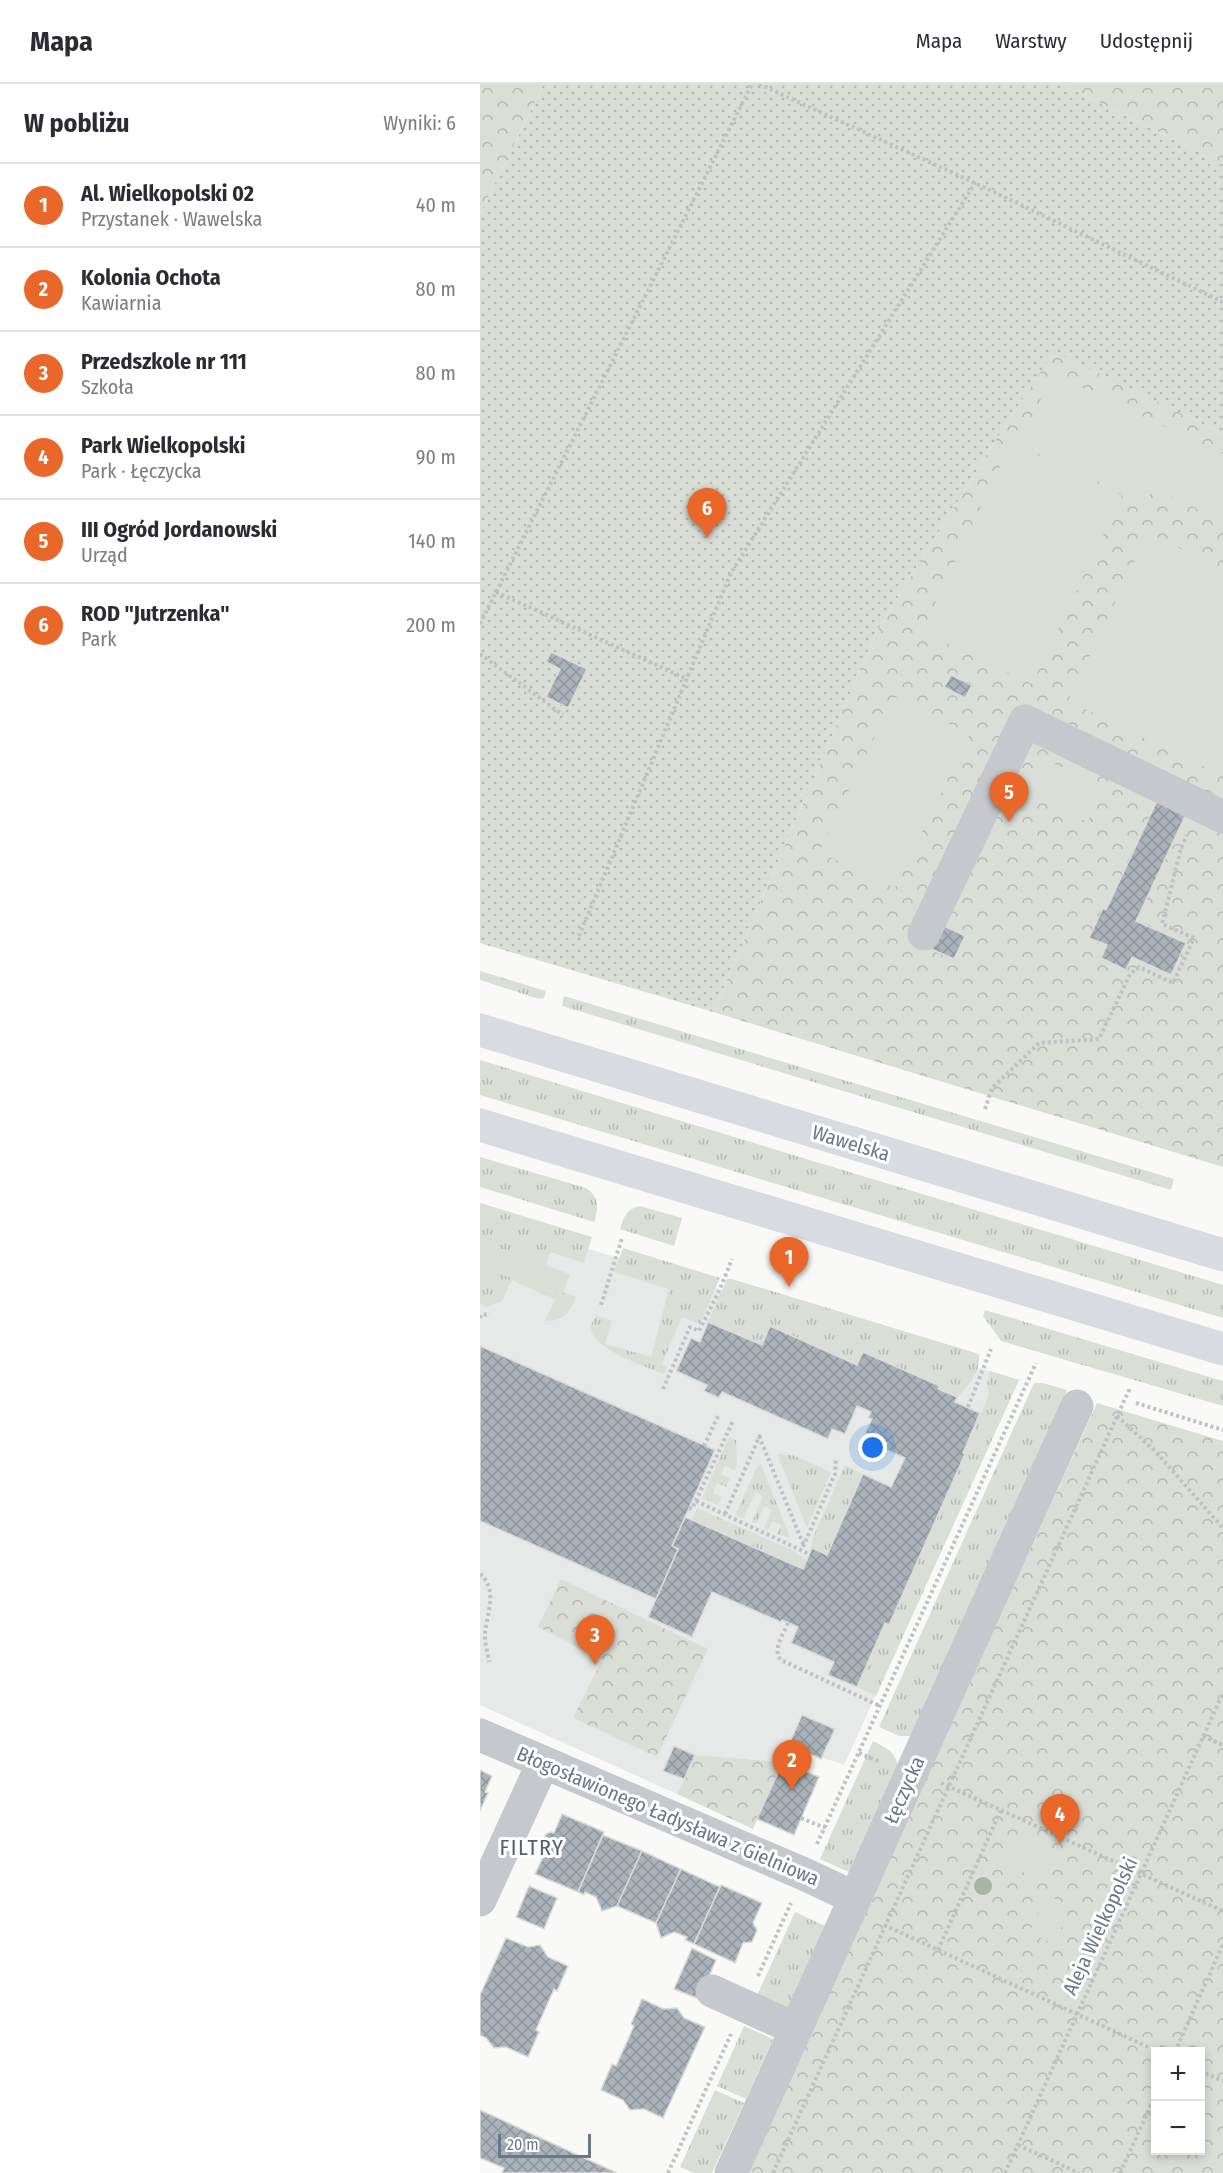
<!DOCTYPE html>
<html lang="pl">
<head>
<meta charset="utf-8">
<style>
  :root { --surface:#fff; --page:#f7f7f7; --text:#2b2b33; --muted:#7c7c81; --line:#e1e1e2; --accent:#e96728 }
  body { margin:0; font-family:"Fira Sans Condensed",sans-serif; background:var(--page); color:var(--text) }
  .controls { position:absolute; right:18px; bottom:18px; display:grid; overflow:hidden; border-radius:0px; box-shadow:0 3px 9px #0003 }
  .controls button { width:54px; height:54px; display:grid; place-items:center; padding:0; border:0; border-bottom:2px solid var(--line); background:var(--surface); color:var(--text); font:30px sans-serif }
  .scale { position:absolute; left:18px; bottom:15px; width:93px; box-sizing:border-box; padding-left:6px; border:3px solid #687789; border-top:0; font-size:16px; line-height:21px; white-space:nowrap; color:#687789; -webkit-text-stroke:4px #fff; paint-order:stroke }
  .you { position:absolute; left:393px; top:1364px; width:21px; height:21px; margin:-15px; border:4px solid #fff; border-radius:50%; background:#1a73e8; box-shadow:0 0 0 9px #1a73e833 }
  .badge { display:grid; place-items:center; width:39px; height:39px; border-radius:50%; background:var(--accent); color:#fff; font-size:20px; font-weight:700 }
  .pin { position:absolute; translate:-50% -50px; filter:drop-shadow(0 2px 3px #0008) }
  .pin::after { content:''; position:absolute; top:32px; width:21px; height:18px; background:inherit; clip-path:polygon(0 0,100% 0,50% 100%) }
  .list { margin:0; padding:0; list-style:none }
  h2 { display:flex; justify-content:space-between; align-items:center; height:78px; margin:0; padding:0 24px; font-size:26px }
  h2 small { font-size:20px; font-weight:400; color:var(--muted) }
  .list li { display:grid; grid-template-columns:39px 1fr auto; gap:18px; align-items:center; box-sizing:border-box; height:84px; padding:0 24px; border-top:2px solid var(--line) }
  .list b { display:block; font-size:22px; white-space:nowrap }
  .list p { margin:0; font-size:20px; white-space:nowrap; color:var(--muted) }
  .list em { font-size:20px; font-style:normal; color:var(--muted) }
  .map { position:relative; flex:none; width:743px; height:2089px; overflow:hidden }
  header { display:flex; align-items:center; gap:36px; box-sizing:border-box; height:84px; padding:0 30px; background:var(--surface); border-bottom:2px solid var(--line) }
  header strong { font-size:28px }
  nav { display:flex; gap:33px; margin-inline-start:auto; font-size:21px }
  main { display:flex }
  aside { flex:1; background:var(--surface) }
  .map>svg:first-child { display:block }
  .built { fill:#e7e9e8 }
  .grass { fill:url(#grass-tufts) }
  .park { fill:url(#park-crowns); fill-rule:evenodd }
  .garden { fill:url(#garden-dots) }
  .pitch { fill:#d9dfd6 }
  .building { fill:url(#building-cross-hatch); stroke:#dbdcd9; stroke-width:1.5 }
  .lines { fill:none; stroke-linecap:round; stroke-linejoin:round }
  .path { stroke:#bfc1c4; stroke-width:4; stroke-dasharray:3 3; stroke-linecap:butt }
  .minor { stroke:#c5c8cd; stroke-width:33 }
  .major { stroke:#d8dce0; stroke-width:33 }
  .tree { fill:#a8b4a6 }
  .labels { text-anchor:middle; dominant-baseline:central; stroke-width:6; stroke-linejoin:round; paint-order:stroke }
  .street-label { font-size:20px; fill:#687789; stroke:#fff }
  .quarter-label { font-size:22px; letter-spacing:1.5px; fill:#56616e; stroke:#fff }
</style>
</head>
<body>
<header>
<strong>Mapa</strong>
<nav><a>Mapa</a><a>Warstwy</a><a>Udostępnij</a></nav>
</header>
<main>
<aside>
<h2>W pobliżu<small>Wyniki: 6</small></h2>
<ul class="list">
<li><span class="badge">1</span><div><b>Al. Wielkopolski 02</b><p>Przystanek · Wawelska</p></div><em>40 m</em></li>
<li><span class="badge">2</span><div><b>Kolonia Ochota</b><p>Kawiarnia</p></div><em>80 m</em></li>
<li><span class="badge">3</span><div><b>Przedszkole nr 111</b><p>Szkoła</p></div><em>80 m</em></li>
<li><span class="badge">4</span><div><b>Park Wielkopolski</b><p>Park · Łęczycka</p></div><em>90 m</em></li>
<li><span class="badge">5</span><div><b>III Ogród Jordanowski</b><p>Urząd</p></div><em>140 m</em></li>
<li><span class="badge">6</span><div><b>ROD &quot;Jutrzenka&quot;</b><p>Park</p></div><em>200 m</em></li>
</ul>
</aside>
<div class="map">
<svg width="743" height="2089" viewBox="0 0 743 2089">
  <defs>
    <pattern id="grass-tufts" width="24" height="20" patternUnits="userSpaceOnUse" patternTransform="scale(1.5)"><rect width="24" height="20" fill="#d9dfd6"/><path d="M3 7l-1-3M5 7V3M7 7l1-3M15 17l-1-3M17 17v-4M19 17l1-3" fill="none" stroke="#b4bab3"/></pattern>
    <pattern id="park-crowns" width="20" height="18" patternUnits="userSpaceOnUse" patternTransform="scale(1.5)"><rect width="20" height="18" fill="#d9dfd6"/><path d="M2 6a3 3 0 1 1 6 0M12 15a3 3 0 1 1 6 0" fill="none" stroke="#b4bab3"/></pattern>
    <pattern id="garden-dots" width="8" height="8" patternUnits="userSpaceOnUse" patternTransform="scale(1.5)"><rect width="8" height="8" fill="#d9dfd6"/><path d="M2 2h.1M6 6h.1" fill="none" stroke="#b4bab3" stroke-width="1.8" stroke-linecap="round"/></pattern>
    <pattern id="building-cross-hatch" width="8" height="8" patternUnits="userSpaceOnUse" patternTransform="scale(1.5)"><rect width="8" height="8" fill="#abb3ba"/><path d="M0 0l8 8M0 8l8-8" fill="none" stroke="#8f969d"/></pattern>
  </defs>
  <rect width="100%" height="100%" fill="#f9faf7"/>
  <path class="built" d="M0,1132L539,1296L364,1681L344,1674L343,1675L309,1660L303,1678L215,1671L197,1710L0,1621Z"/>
  <g class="grass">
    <path d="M0,887L66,907L64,914L59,915L0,896Z"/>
    <path d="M84,912L694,1095L691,1106L82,922Z"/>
    <path d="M0,976L743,1201V1234L0,1011Z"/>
    <path d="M0,1073L106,1104C119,1113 119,1124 114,1138L0,1103Z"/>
    <path d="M0,1119L112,1153L104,1179L70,1168L66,1181L0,1157Z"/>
    <path d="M160,1122L202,1134L194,1162L140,1145C144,1133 146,1125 160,1122Z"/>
    <path d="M143,1164L240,1194L220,1240L202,1233L182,1280L188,1283L184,1290C170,1284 88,1258 117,1232L132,1237L125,1260L171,1273L189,1205L134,1188Z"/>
    <path d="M0,1182L81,1212L84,1208L96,1213C90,1228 83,1238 65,1237L75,1216L32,1196L22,1217L7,1223L0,1220Z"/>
    <path d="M247,1195H252L499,1270C501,1287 488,1303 477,1313L458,1305L459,1302L384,1268L377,1281L290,1243L282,1261L228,1238Z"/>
    <path d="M505,1226L743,1297V1322L521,1257L503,1232Z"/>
    <path d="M510,1287L539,1296L396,1612L377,1603L405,1539L408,1541L484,1370L483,1369L509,1311L507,1300Z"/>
    <path d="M554,1299H563L587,1306L431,1652H419L399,1643Z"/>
    <path d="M249,1353L256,1356L257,1378L255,1386L245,1382L241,1390L250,1395L246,1403L237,1399L233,1409L242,1413L238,1421L222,1414Z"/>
    <path d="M297,1370L312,1371L351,1388L327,1444Z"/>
    <path d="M281,1380L310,1453V1454L297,1450L301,1441L293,1437L288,1446L284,1444L292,1426L284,1422L276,1440L272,1438L283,1412L276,1408L263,1435L255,1431L277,1383Z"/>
    <path d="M365,1381L383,1390L347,1471L332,1464V1456Z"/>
    <path d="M217,1424L314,1467L327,1476L323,1485L212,1435Z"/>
    <path d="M393,1657C406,1664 415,1667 418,1682L369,1788L340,1775Z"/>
    <path d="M315,1828L345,1842L306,1928L274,1918Z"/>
    <path d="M264,1942L293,1955L266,2015L237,2002Z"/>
    <path d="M235,2006L264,2019L232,2089H214L200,2083Z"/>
  </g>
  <g class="park">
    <path d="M0,0H64L0,130Z"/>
    <path d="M581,0H743V80Z"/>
    <path d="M574,266L743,350V1083L233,928L397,547L512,362Z"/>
    <path d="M617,1319L743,1357V2089H267ZM676,1968H720V2066H676Z"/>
    <path d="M81,1495L228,1565L177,1673L93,1634L122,1576L58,1543Z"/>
    <path d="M215,1671L303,1678L273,1745L197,1710Z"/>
  </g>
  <path class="garden" d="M64,0H581L743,80V350L574,267L512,362L397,547L233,928L0,859V130Z"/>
  <g class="pitch">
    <path d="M573,290L743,370V437L673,404L665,420L539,360Z"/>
    <path d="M531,359L642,411L552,600L442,547Z"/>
    <path d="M668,449L743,485V692L588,617Z"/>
    <path d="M414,613L490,650L415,804L339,768Z"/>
    <path d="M559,673L624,702L608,738L544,709Z"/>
    <path d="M0,1157L90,1190L82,1212L0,1182Z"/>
    <path d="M537,1752L576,1770L564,1798L525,1780Z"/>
    <path d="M567,1811L591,1822L574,1860L549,1849Z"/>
  </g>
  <g class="building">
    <path d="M71,568L107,585L88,624L66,613L80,585L66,578Z"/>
    <path d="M471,591L492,601L485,614L464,603Z"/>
    <path d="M677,717L706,730L656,837L706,859L691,891L652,873L646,886L621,874L627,861L609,854L623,824L626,826Z"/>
    <path d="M460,840L485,852L474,875L449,864Z"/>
    <path d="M228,1238L282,1261L290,1242L377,1281L383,1268L460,1302L458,1305L477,1313L475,1318L500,1329L483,1369L485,1370L409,1541L405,1539L377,1603L348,1591L354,1578L311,1559L318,1543L302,1536L301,1538L232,1508L212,1553L168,1533L198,1465L192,1462L205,1433L323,1485L332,1464L347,1471L383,1390L411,1403L425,1374L404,1365L407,1359L385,1349L392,1335L388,1334L391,1328L377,1322L365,1350L352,1345L348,1355L242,1308L239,1314L224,1307L227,1301L196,1287L211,1254L220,1258Z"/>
    <path d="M0,1262L235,1366L192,1462L198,1465L176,1515L0,1437Z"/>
    <path d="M322,1631L355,1645L341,1675L309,1660Z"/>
    <path d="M194,1662L215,1671L204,1695L183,1687Z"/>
    <path d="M303,1678L339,1693L314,1751L277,1735Z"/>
    <path d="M0,1686L12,1692L5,1708L8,1709L0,1727Z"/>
    <path d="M82,1730L124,1748L98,1808L55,1790L65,1769L60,1762L66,1750L71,1748L74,1749Z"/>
    <path d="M123,1751L162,1767L137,1822L122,1827L116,1813L105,1808L104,1811L98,1808Z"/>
    <path d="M162,1767L201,1785L176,1839L137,1822Z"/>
    <path d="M201,1785L240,1803L214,1860L205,1856L207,1853L194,1848L181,1854L176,1839Z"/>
    <path d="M241,1801L282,1819L273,1839L277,1846L272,1858L263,1859L255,1879L214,1860Z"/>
    <path d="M49,1802L77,1814L64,1845L36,1833Z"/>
    <path d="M26,1854L48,1863L60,1861L68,1873L88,1882L77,1907L74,1905L56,1946L59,1948L48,1973L26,1963L14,1964L6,1954L0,1951V1911Z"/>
    <path d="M212,1864L236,1876L219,1915L194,1905Z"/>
    <path d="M162,1915L184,1925L197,1924L204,1934L225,1943L183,2034L164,2025L150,2026L143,2016L121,2006L132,1980L136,1982L154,1942L151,1940Z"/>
    <path d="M0,2026L137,2089H22L24,2084L0,2074Z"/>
  </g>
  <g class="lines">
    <g class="path">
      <path d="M279,0L495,99L743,218"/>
      <path d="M16,508L207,595"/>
      <path d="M0,540L272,0"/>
      <path d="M0,570L83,631"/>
      <path d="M99,852L251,489L495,99"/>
      <path d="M505,1025L512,1004L559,959L619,955L650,890L659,883L693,899L714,854L682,840L701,764L707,751"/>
      <path d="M121,1221L142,1154"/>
      <path d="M0,1234L1,1231L10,1230"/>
      <path d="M183,1305L210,1243L219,1247L240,1205L252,1175"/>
      <path d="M656,1319L743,1346"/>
      <path d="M488,1323L511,1265"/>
      <path d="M637,1332L676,1368L743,1444"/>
      <path d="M279,1352L324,1462"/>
      <path d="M224,1362L239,1330"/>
      <path d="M216,1417L329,1470"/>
      <path d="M209,1424L212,1425L253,1337"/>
      <path d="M245,1430L281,1349"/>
      <path d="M323,1463L355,1390L356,1376"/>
      <path d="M0,1490C18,1505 7,1530 5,1549C4,1558 8,1569 9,1578"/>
      <path d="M308,1539C303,1551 292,1566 301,1576L400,1622"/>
      <path d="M723,1652L743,1661"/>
      <path d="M379,1669L400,1678"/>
      <path d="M461,1699L743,1827"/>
      <path d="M321,1734L345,1744"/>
      <path d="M337,1760L556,1279"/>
      <path d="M404,1841L679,1968"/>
      <path d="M458,1866L521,1726"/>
      <path d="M278,1892L311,1819"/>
      <path d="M695,1968L743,1860"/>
      <path d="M720,1987L743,1997"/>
      <path d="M538,2061L599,2089"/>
      <path d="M188,2089L251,1950"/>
      <path d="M293,2089L650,1304"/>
      <path d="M525,2089L743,1609"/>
      <path d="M640,2089L676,2010"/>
    </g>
    <g class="minor">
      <path d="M444,850L545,637L743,733"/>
      <path d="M0,1651L324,1790L375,1814"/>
      <path d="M0,1816L63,1679"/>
      <path d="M232,1907L316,1945"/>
      <path d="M251,2089L597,1322"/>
    </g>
    <g class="major">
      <path d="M0,946L743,1171"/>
      <path d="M0,1041L743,1265"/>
    </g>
  </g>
  <circle class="tree" cx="503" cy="1802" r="9"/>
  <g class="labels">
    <g class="street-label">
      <text transform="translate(371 1059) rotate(17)">Wawelska</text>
      <text transform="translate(424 1706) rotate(-66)">Łęczycka</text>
      <text transform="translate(188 1732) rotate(23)">Błogosławionego Ładysława z Gielniowa</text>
      <text transform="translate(620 1842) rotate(-65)">Aleja Wielkopolski</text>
    </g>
    <g class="quarter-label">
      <text x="52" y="1763">FILTRY</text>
    </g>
  </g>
</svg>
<div class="controls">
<button>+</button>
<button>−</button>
</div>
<div class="scale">20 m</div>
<div class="you"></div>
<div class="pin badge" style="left:309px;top:1203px">1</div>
<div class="pin badge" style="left:312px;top:1706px">2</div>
<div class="pin badge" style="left:115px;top:1581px">3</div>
<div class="pin badge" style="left:580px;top:1760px">4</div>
<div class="pin badge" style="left:529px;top:738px">5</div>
<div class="pin badge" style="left:227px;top:454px">6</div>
</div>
</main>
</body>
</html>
